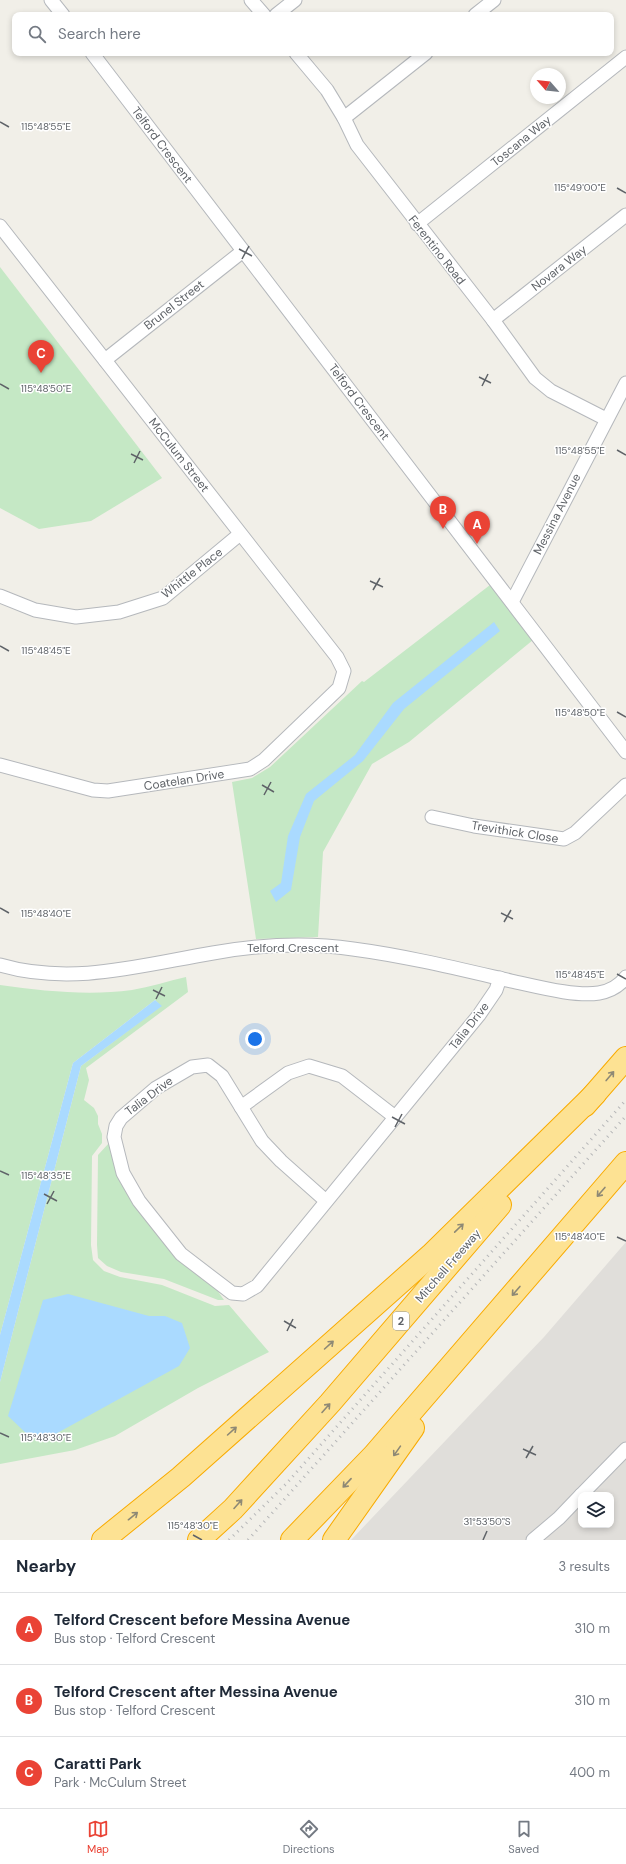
<!DOCTYPE html>
<html lang="en">
<head>
<meta charset="utf-8">
<style>
  :root { --surface:#fff; --page:#f6f6f7; --text:#1f2937; --muted:#747a83; --line:#e0e1e3; --accent:#ea4335 }
  body { margin:0; font-family:"DM Sans",sans-serif; background:var(--page); color:var(--text) }
  .controls { position:absolute; right:12px; bottom:12px; display:grid; overflow:hidden; border-radius:8px; box-shadow:0 2px 6px #0003 }
  .controls button { width:36px; height:36px; display:grid; place-items:center; padding:0; border:0; border-bottom:1px solid var(--line); background:var(--surface); color:var(--text); font:20px sans-serif }
  .compass { position:absolute; left:530px; top:68px; width:36px; height:36px; border-radius:50%; background:var(--surface); box-shadow:0 2px 6px #0003; rotate:298deg }
  .you { position:absolute; left:255px; top:1039px; width:14px; height:14px; margin:-10px; border:3px solid #fff; border-radius:50%; background:#1a73e8; box-shadow:0 0 0 6px #1a73e833 }
  .badge { display:grid; place-items:center; width:26px; height:26px; border-radius:50%; background:var(--accent); color:#fff; font-size:13px; font-weight:700 }
  .pin { position:absolute; translate:-50% -33px; filter:drop-shadow(0 1px 2px #0008) }
  .pin::after { content:''; position:absolute; top:21px; width:14px; height:12px; background:inherit; clip-path:polygon(0 0,100% 0,50% 100%) }
  .list { margin:0; padding:0; list-style:none }
  h2 { display:flex; justify-content:space-between; align-items:center; height:52px; margin:0; padding:0 16px; font-size:17px }
  h2 small { font-size:13px; font-weight:400; color:var(--muted) }
  .list li { display:grid; grid-template-columns:26px 1fr auto; gap:12px; align-items:center; box-sizing:border-box; height:72px; padding:0 16px; border-top:1px solid var(--line) }
  .list b { display:block; font-size:15px; white-space:nowrap }
  .list p { margin:0; font-size:13px; white-space:nowrap; color:var(--muted) }
  .list em { font-size:13px; font-style:normal; color:var(--muted) }
  .icon { flex:none; width:22px; height:22px; fill:none; stroke:currentColor; stroke-width:2; stroke-linecap:round; stroke-linejoin:round }
  .map { position:relative; flex:none; width:626px; height:1540px; overflow:hidden }
  .search { position:absolute; background:var(--surface); box-shadow:0 2px 6px #0003; left:12px; right:12px; top:12px; height:44px; display:flex; align-items:center; gap:10px; box-sizing:border-box; padding:0 14px; border-radius:8px; color:var(--muted); font-size:15px }
  .sheet { height:268px; background:var(--surface) }
  nav { display:flex; justify-content:space-around; align-items:center; box-sizing:border-box; height:56px; border-top:1px solid var(--line); background:var(--surface); font-size:11px; color:var(--muted) }
  nav a { display:grid; justify-items:center; gap:2px }
  nav .on { color:var(--accent) }
  .map>svg:first-child { display:block }
  .industrial { fill:#e0deda; fill-rule:evenodd }
  .green { fill:#c5e8c5; fill-rule:evenodd }
  .water { fill:#aadaff }
  .lines { fill:none; stroke-linecap:round; stroke-linejoin:round }
  .street-casing { stroke:#b5b8bc; stroke-width:15 }
  .highway-casing { stroke:#f9ab00; stroke-width:24 }
  .street { stroke:#fff; stroke-width:13 }
  .highway { stroke:#fde293; stroke-width:22 }
  .rail { stroke:#b6b7b8; stroke-width:3; stroke-dasharray:1 5; stroke-linecap:butt }
  .oneway { stroke:#8e8975 }
  .ticks { fill:none; stroke:#5f6368; stroke-width:1.5 }
  .labels { text-anchor:middle; dominant-baseline:central; stroke-width:3; stroke-linejoin:round; paint-order:stroke }
  .shield { fill:#fff; stroke:#8f9295; stroke-width:1 }
  .shield-label { font-size:11px; font-weight:bold; fill:#5f6368 }
  .street-label { font-size:12px; fill:#5f6368; stroke:#fff }
  .ticks-label { font-size:10px; text-anchor:middle; fill:#5f6368; stroke:#fff; stroke-width:3; stroke-linejoin:round; paint-order:stroke }
</style>
</head>
<body>
<div class="map">
<svg width="626" height="1540" viewBox="0 0 626 1540">
  <rect width="100%" height="100%" fill="#f1efe8"/>
  <path class="industrial" d="M626,1242V1540H351L544,1337ZM581,1495H611V1525H581Z"/>
  <g class="green">
    <path d="M0,267L162,478L91,521L39,529L0,508Z"/>
    <path d="M490,585L533,640L409,742L372,764L323,852L318,937L256,939L232,782L252,778L270,767L362,681L364,682Z"/>
    <path d="M186,977L188,992L86,1068L89,1080L84,1100L94,1108L98,1116V1124L102,1134V1143L92,1156L91,1245L93,1260L104,1271L120,1277L162,1285L215,1306L229,1305L269,1352L198,1388L115,1436L75,1450L0,1464V1382L81,1066L161,1006L155,1000L73,1063L0,1335V985C44,991 88,996 132,990C150,987 168,981 186,977ZM149,1316H165L50,1437Z"/>
    <path d="M109,1143L118,1175L217,1290L224,1300H218L164,1279L121,1272L107,1266L98,1258L97,1245L98,1155Z"/>
  </g>
  <g class="water">
    <path d="M494,622L500,631L404,709L363,761L314,801L300,837L291,890L276,902L270,891L281,883L288,836L306,794L355,755L393,703Z"/>
    <path d="M155,1000L162,1006L81,1066L0,1382V1335L73,1063Z"/>
    <path d="M68,1294L149,1316H165L182,1323L190,1348L179,1366L50,1437L28,1435L8,1416L43,1300Z"/>
  </g>
  <g class="lines">
    <defs>
      <g id="street">
        <path d="M51,0L63,15"/>
        <path d="M251,0L264,15"/>
        <path d="M276,15L295,0"/>
        <path d="M475,15L494,0"/>
        <path d="M92,53L626,752"/>
        <path d="M296,53L327,90L344,118L357,145L493,320L535,378L551,391L606,419"/>
        <path d="M344,118L426,53"/>
        <path d="M417,224L626,57"/>
        <path d="M0,226L337,657L344,671L339,688L264,760L250,769L108,791L93,790L0,765"/>
        <path d="M493,320L626,215"/>
        <path d="M105,360L243,251"/>
        <path d="M0,596L35,610L76,617L119,612L163,598L240,534"/>
        <path d="M512,602L626,383"/>
        <path d="M432,817L474,826L564,839L575,833L626,785"/>
        <path d="M0,965C72,986 142,965 213,953C258,945 307,942 353,949C406,956 459,969 511,981C535,986 575,997 599,993C610,991 620,985 626,977"/>
        <path d="M241,1107L288,1073L309,1066L342,1076L395,1117"/>
        <path d="M326,1201L281,1161L262,1141L222,1076L208,1065L192,1067L156,1088L121,1118L116,1126L114,1137L123,1173L139,1201L181,1254L232,1293L243,1294L257,1286L479,1015L496,990L500,978"/>
        <path d="M581,1495L626,1449"/>
        <path d="M533,1540L559,1518L581,1495"/>
      </g>
      <g id="highway">
        <path d="M585,1105L626,1058"/>
        <path d="M103,1540L181,1477L431,1255L595,1094"/>
        <path d="M199,1540L233,1509L330,1403L500,1205"/>
        <path d="M292,1540L374,1455L626,1163"/>
        <path d="M334,1540L413,1428"/>
      </g>
    </defs>
    <use href="#street" class="street-casing"/>
    <use href="#highway" class="highway-casing"/>
    <use href="#street" class="street"/>
    <use href="#highway" class="highway"/>
    <g class="rail">
      <path d="M229,1540L286,1484L626,1100"/>
      <path d="M248,1540L626,1116"/>
    </g>
  </g>
  <defs><path id="oneway-shaft" d="M-6 0H5M1.5-3L5.5 0L1.5 3" fill="none" stroke-width="1.6" stroke-linecap="round" stroke-linejoin="round"/></defs>
  <g class="oneway">
    <use href="#oneway-shaft" transform="translate(610 1076) rotate(-50)"/>
    <use href="#oneway-shaft" transform="translate(601 1192) rotate(131)"/>
    <use href="#oneway-shaft" transform="translate(459 1228) rotate(-44)"/>
    <use href="#oneway-shaft" transform="translate(516 1291) rotate(131)"/>
    <use href="#oneway-shaft" transform="translate(329 1345) rotate(-42)"/>
    <use href="#oneway-shaft" transform="translate(326 1408) rotate(-48)"/>
    <use href="#oneway-shaft" transform="translate(232 1431) rotate(-42)"/>
    <use href="#oneway-shaft" transform="translate(397 1451) rotate(125)"/>
    <use href="#oneway-shaft" transform="translate(347 1483) rotate(133)"/>
    <use href="#oneway-shaft" transform="translate(238 1504) rotate(-48)"/>
    <use href="#oneway-shaft" transform="translate(133 1516) rotate(-39)"/>
  </g>
  <path class="ticks" d="M0,122L9,127M617,188L626,193M239,249L252,256M242,259L249,246M479,377L491,383M0,384L9,389M482,386L488,374M617,450L626,455M131,454L143,460M134,463L140,451M370,581L383,587M373,590L380,578M0,646L9,651M617,712L626,717M262,785L274,792M264,795L271,782M0,908L9,913M501,913L513,919M504,922L511,910M617,974L626,979M153,990L165,996M156,999L162,987M392,1117L405,1124M395,1127L402,1114M0,1171L9,1175M44,1194L57,1201M47,1204L54,1191M617,1237L626,1241M284,1321L296,1328M287,1331L293,1319M0,1433L9,1437M523,1449L536,1455M526,1458L533,1446M193,1535L202,1540M483,1540L487,1531"/>
  <g class="labels">
    <rect class="shield" x="393" y="1312" width="16" height="18" rx="3"/>
    <g class="shield-label">
      <text x="401" y="1321">2</text>
    </g>
    <g class="street-label">
      <text transform="translate(521 141) rotate(-39)">Toscana Way</text>
      <text transform="translate(162 145) rotate(53)">Telford Crescent</text>
      <text transform="translate(437 250) rotate(52)">Ferentino Road</text>
      <text transform="translate(559 268) rotate(-38)">Novara Way</text>
      <text transform="translate(174 305) rotate(-38)">Brunel Street</text>
      <text transform="translate(359 402) rotate(53)">Telford Crescent</text>
      <text transform="translate(179 455) rotate(52)">McCulum Street</text>
      <text transform="translate(557 514) rotate(-63)">Messina Avenue</text>
      <text transform="translate(192 573) rotate(-38)">Whittle Place</text>
      <text transform="translate(184 780) rotate(-9)">Coatelan Drive</text>
      <text transform="translate(515 832) rotate(9)">Trevithick Close</text>
      <text x="293" y="948">Telford Crescent</text>
      <text transform="translate(469 1026) rotate(-52)">Talia Drive</text>
      <text transform="translate(149 1096) rotate(-37)">Talia Drive</text>
      <text transform="translate(448 1266) rotate(-49)">Mitchell Freeway</text>
    </g>
  </g>
  <g class="ticks-label">
    <text x="46" y="130">115°48'55"E</text>
    <text x="580" y="191">115°49'00"E</text>
    <text x="46" y="392">115°48'50"E</text>
    <text x="580" y="454">115°48'55"E</text>
    <text x="46" y="654">115°48'45"E</text>
    <text x="580" y="716">115°48'50"E</text>
    <text x="46" y="917">115°48'40"E</text>
    <text x="580" y="978">115°48'45"E</text>
    <text x="46" y="1179">115°48'35"E</text>
    <text x="580" y="1240">115°48'40"E</text>
    <text x="46" y="1441">115°48'30"E</text>
    <text x="487" y="1525">31°53'50"S</text>
    <text x="193" y="1529">115°48'30"E</text>
  </g>
</svg>
<div class="controls">
<button><svg class="icon" aria-label="layers" viewBox="0 0 24 24"><path d="M12 4l9 5-9 5-9-5zM3 14l9 5 9-5"/></svg></button>
</div>
<svg class="compass" viewBox="-18 -18 36 36"><path d="M0-13l5 13h-10z" fill="#e53935"/><path d="M0 13l5-13h-10z" fill="#747a83"/></svg>
<div class="you"></div>
<div class="pin badge" style="left:477px;top:544px">A</div>
<div class="pin badge" style="left:443px;top:529px">B</div>
<div class="pin badge" style="left:41px;top:373px">C</div>
<div class="search"><svg class="icon" aria-label="search" viewBox="0 0 24 24"><circle cx="10" cy="10" r="6"/><path d="M15 15l6 6"/></svg>Search here</div>
</div>
<section class="sheet">
<h2>Nearby<small>3 results</small></h2>
<ul class="list">
<li><span class="badge">A</span><div><b>Telford Crescent before Messina Avenue</b><p>Bus stop · Telford Crescent</p></div><em>310 m</em></li>
<li><span class="badge">B</span><div><b>Telford Crescent after Messina Avenue</b><p>Bus stop · Telford Crescent</p></div><em>310 m</em></li>
<li><span class="badge">C</span><div><b>Caratti Park</b><p>Park · McCulum Street</p></div><em>400 m</em></li>
</ul>
</section>
<nav>
<a class="on"><svg class="icon" aria-label="map" viewBox="0 0 24 24"><path d="M3 6l6-2 6 2 6-2v14l-6 2-6-2-6 2zM9 4v14M15 6v14"/></svg>Map</a>
<a><svg class="icon" aria-label="directions" viewBox="0 0 24 24"><path d="M12 3l9 9-9 9-9-9zM9 14v-3h6M13 9l2 2-2 2"/></svg>Directions</a>
<a><svg class="icon" aria-label="saved" viewBox="0 0 24 24"><path d="M7 4h10v16l-5-4-5 4z"/></svg>Saved</a>
</nav>
</body>
</html>
